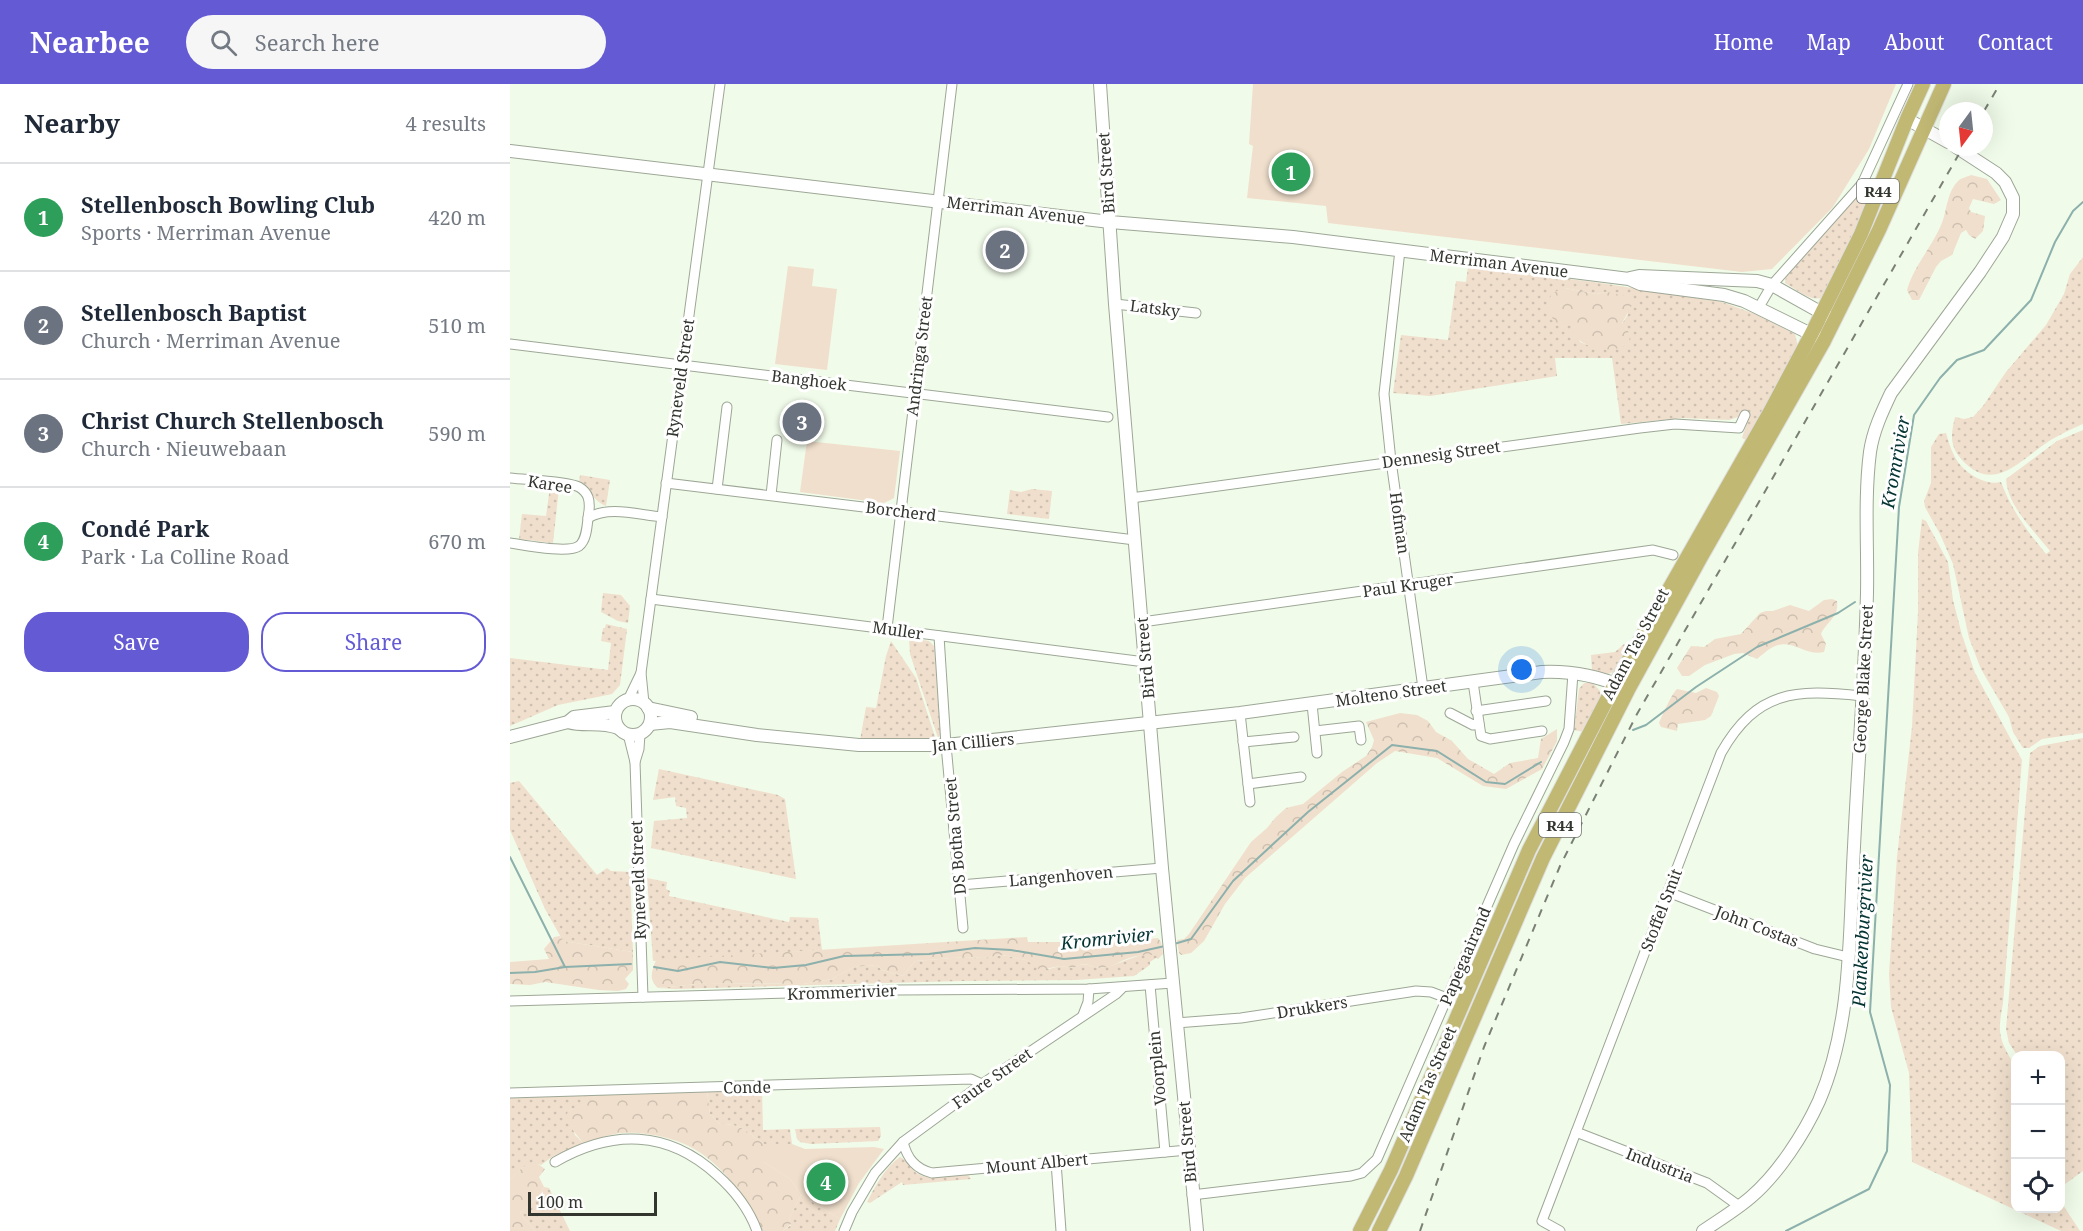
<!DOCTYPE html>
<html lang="en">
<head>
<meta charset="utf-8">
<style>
  :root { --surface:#fff; --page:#f6f6f7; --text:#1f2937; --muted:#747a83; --line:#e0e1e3; --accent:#645bd4 }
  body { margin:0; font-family:"Noto Serif",serif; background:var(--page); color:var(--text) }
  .controls { position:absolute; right:18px; bottom:18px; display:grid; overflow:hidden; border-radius:12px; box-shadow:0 6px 24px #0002 }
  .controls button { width:54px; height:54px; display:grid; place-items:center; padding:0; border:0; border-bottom:2px solid var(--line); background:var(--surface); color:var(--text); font:30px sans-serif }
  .compass { position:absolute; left:1429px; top:18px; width:54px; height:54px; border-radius:50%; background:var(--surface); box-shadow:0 6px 24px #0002; rotate:195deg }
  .scale { position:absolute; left:18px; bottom:15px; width:129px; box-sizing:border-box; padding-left:6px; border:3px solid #32362f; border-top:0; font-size:16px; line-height:21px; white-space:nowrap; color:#32362f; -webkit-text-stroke:4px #fff; paint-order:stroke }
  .you { position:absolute; left:1012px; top:586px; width:21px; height:21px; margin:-15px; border:4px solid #fff; border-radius:50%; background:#1a73e8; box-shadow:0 0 0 9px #1a73e833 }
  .badge { display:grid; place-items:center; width:39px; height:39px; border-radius:50%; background:var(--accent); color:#fff; font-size:20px; font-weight:700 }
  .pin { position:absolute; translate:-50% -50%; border:3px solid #fff; box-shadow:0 2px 6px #0006 }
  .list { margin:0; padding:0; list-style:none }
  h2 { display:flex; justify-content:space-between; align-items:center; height:78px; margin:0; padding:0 24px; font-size:26px }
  h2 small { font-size:20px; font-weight:400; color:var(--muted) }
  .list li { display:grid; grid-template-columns:39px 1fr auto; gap:18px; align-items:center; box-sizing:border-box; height:108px; padding:0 24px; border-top:2px solid var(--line) }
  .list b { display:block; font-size:22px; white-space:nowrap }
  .list p { margin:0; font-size:20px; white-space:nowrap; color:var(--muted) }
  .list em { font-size:20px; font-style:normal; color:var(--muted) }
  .actions { display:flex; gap:12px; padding:18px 24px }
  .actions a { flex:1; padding:14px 0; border:2px solid var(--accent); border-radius:24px; text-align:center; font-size:21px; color:var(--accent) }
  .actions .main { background:var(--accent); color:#fff }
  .icon { flex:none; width:33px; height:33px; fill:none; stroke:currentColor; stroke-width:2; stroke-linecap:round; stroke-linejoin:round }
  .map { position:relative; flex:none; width:1573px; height:1147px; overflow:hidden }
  header { display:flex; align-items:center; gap:36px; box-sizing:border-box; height:84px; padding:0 30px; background:var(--accent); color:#fff }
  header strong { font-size:28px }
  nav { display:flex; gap:33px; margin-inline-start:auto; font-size:21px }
  .search { width:420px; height:54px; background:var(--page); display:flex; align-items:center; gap:15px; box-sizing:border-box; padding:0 21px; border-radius:33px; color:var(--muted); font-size:22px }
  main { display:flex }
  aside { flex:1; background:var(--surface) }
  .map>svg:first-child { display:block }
  .grass { fill:url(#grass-dots); fill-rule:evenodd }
  .forest { fill:url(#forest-crowns) }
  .green { fill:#f0dfcc }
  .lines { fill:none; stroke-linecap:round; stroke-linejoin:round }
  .stream { stroke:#8cb0ac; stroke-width:2 }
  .street-casing { stroke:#9da796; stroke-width:11 }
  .secondary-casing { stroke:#9da796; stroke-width:14 }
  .primary-casing { stroke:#dedfde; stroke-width:16 }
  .street { stroke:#fff; stroke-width:9 }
  .secondary { stroke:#fff; stroke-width:12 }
  .primary { stroke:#c1b874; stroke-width:14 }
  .rail { stroke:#7a8075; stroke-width:2; stroke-dasharray:8 8; stroke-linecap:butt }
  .labels { text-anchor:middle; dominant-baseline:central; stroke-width:6; stroke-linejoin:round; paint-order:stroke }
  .shield { fill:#fff; stroke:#70726d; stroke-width:1.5 }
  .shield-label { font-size:15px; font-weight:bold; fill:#32362f }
  .street-label { font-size:16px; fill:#32362f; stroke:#fff }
  .water-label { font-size:18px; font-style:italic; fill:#033332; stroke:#fff }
</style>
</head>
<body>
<header>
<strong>Nearbee</strong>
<div class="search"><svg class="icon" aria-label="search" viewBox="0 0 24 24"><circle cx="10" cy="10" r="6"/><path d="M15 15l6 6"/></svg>Search here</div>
<nav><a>Home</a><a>Map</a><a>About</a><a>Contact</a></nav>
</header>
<main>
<aside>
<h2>Nearby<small>4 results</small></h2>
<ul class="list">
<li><span class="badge" style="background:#2e9e5b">1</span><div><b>Stellenbosch Bowling Club</b><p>Sports · Merriman Avenue</p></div><em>420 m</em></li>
<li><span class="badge" style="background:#6b7280">2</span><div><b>Stellenbosch Baptist</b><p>Church · Merriman Avenue</p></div><em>510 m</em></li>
<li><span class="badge" style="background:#6b7280">3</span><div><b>Christ Church Stellenbosch</b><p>Church · Nieuwebaan</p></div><em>590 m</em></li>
<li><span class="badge" style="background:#2e9e5b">4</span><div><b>Condé Park</b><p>Park · La Colline Road</p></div><em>670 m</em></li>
</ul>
<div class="actions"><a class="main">Save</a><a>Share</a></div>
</aside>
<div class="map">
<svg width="1573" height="1147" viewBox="0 0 1573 1147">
  <defs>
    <pattern id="grass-dots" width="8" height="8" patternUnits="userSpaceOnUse" patternTransform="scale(1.5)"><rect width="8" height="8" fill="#f0dfcc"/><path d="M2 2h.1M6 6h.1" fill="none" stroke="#cec0b0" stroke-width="1.8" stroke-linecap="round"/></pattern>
    <pattern id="forest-crowns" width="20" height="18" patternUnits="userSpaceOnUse" patternTransform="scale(1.5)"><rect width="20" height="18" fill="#f0dfcc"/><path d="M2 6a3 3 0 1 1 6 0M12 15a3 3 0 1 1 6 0" fill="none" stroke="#cec0b0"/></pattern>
  </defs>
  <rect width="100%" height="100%" fill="#f1fbe9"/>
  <g class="grass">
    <path d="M1353,106L1360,111L1316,211C1304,222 1287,205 1275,199L1276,192Z"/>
    <path d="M1573,173V340C1559,346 1544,353 1532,362C1506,381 1482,408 1452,376C1439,362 1441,350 1445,333L1454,335L1463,333L1473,322L1496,288L1536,241L1554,210L1560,190Z"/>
    <path d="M958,183L1084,198L1212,218L1245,230L1285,250L1288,263L1238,357L1232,354L1240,329L1233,327L1228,333L1219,336L1173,334L1111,340L1102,274H1045L1047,292L920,312L883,309L891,251L938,256L946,197L956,198ZM1055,204L1086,210L1097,208L1118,230L1112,240L1120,250C1097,261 1095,269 1070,258L1063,239L1051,243Z"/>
    <path d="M1573,346V649L1532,655L1519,664H1513L1503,648L1499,633L1471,585L1459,554L1443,480L1430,450L1415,423L1414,417L1421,399V363L1429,350L1436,349C1442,370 1447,383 1467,394C1475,398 1483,400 1491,398C1501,425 1517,447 1536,470L1540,467C1523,445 1498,423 1496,395L1547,357Z"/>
    <path d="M70,391L100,396L96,422C85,418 79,406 69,399Z"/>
    <path d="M40,403L49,404L43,459L9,455L12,430L36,432Z"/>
    <path d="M522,405L542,407L539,435L497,430L500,406L511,408Z"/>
    <path d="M1412,435L1416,437L1438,478L1443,516L1452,551L1465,589L1512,676L1493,919C1487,951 1489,955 1505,982L1506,1124H1550L1551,1118L1570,1147H1551L1402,1078L1399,989L1381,923L1379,890L1387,773L1402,643L1408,528V469Z"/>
    <path d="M93,509L111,511L120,522L118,539L108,537L91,528Z"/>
    <path d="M96,540L117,545L110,601L102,610L48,621L0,642V574L98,586L101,559L91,557L93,544H95Z"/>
    <path d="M399,554L419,557L424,562L431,643V650L428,654L400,570Z"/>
    <path d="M381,557L406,594L426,656H350L356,623L366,624L376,572Z"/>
    <path d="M1114,560L1117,562L1103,588L1098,590L1082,586L1081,571L1105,568Z"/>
    <path d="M1082,598L1090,607V613L1073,648L1064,646L1069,605L1074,599Z"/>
    <path d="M1573,654V1087L1551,1103L1550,972L1507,971L1499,959L1496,945L1520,669L1530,662Z"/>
    <path d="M149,685L268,711L275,715L286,795L141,764L144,737L177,734L176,724L166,722L165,713L143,716Z"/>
    <path d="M9,697L87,791L97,784L101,787L120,788L123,868L53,857L35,825L0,746V699Z"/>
    <path d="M137,794L157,798L156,805L160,807L159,812L279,838L280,833L308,834L312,866L143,877Z"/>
    <path d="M636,870H653L648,875L646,874L640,878V881L624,892L566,896L450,897L166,905L148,904L197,899L293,900L322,895L344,883L367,881L372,886L393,892L405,877L456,873L473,874L492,871L516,876L539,885L550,882L564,884C575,876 579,883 590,884C600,884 624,872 636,870Z"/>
    <path d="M252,1006L253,1046L280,1045L282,1060H254C236,1048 233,1040 210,1040L200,1030L197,1007Z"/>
    <path d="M87,1011L78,1019L58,1027L65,1051L73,1059L42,1073L31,1081C19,1075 8,1087 0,1096V1013Z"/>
    <path d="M370,1043L371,1052L368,1057L301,1060L290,1058L287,1055L285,1045Z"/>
    <path d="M390,1073C399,1077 400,1085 408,1090C420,1097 443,1091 457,1089L461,1095L393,1101L392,1098L360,1119L357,1118C365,1103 375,1083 390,1073Z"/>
    <path d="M34,1103L39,1104L60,1147H25L10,1129L29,1112Z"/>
    <path d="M291,1111L330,1135L325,1147H273L281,1141L279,1135Z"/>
  </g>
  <g class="forest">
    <path d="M1461,91L1477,95L1491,116L1484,120L1463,115L1459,124L1461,128L1475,132L1473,147L1465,155L1459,151L1456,146L1451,149L1442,171L1431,177L1426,183L1409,216H1402L1397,206C1404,181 1424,161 1433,136C1437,123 1438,107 1448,97C1451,94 1457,93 1461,91Z"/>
    <path d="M1055,204L1086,210L1097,208L1119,213L1122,221L1112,239L1120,250L1119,259C1102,271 1076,266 1063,250L1065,244L1062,240L1052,243C1040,237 1032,217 1045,208C1048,206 1051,205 1055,204Z"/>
    <path d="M1322,515L1327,517C1329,534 1317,537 1311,550L1316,560L1314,568C1296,573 1281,553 1263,563C1257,566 1252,571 1247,575L1233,569L1224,570L1195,581L1179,592H1172L1167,584L1181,562L1194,563L1205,555L1231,550L1250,529L1256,527H1263L1280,521L1299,527L1314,516Z"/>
    <path d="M1196,604L1207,608L1209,612L1201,632L1195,636L1168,640L1167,647L1151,643L1149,639C1153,630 1161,611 1167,605L1186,609Z"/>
    <path d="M890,629L907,631L918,637L926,648L942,657L958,675L984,690L1000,679L1028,674L1031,655L1047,645V657L1032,685L996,705L973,702L927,674L885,667L867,679L735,794L715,820L694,857L681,869L671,871L669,869L667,856L674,855L679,850L741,758L757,744L765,734L776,724L793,720L832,688L856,672L862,663L864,656L856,638Z"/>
    <path d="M50,852L53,857L123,868V886L115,895L119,900L116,905L108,907L89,906L35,898L20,901L0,900V878L39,875L34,865L44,853Z"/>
    <path d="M517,853L518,858H557L558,862L648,854L651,858L653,870C642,872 633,870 623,873C613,875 602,884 591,884C579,884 577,875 564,884L550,882L530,886L516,876L492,871L473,874L456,873L405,877L393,892L372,886L367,881L344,883L322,895L293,900L197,899L148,904C138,895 142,887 146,876Z"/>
    <path d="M197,1007L200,1030L210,1040C233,1040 236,1048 254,1060V1078L281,1096L291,1111L279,1135L281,1140L273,1147H253C226,1097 197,1057 137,1050C127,1049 115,1048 105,1050C94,1052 84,1056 73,1059L55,1036L58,1027L77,1019L87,1011Z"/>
    <path d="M25,1078L35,1085L29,1093L34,1103L29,1112L10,1129L25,1147H0V1096C7,1088 15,1080 25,1078Z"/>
  </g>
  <g class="green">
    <path d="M743,0H1386L1359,65L1323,123L1262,185L1232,188L818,139L816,122L737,114L743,62L739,60Z"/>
    <path d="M278,182L304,185L302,202L327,205L317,286L265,280Z"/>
    <path d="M297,357L390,367L384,414L374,419L290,408Z"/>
    <path d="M254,1060H282L295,1065L364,1063L374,1065L349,1099L330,1135L291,1111L281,1096L254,1078Z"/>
  </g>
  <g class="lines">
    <g class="stream">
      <path d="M1123,646L1136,641L1186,603L1247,563L1328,529L1345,518"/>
      <path d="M0,773L55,883"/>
      <path d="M664,860L681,855L723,797L798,728L882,661L927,667L976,698L995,700L1031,678"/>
      <path d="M144,883L168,887L210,878L263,884L296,881L334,872L419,870L465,864L501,866L554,875L628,868L655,862"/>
      <path d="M0,889L25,888L55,883L121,880"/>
      <path d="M1276,1147L1359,1105L1377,1067L1380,1001L1360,928L1389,423L1404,331L1430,294L1447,276L1474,266L1521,216L1545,158L1563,127L1573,118"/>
    </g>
    <defs>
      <g id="street">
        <path d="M890,166L874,310L881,377L913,604"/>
        <path d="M605,220L686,229"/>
        <path d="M1249,223L1262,201L1352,100L1398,0"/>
        <path d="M0,260L598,333"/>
        <path d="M0,394C16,396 56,397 69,403C79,409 80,417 79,427C77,437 78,455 69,462C58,470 14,461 0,459"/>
        <path d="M156,399L625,456"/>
        <path d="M207,405L217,323"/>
        <path d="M261,411L267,356"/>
        <path d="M621,414L1130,344L1165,340L1229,344L1235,331"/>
        <path d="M78,434C99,421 129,431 152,433"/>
        <path d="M141,515L635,578"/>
        <path d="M632,538L1143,466L1163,471"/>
        <path d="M377,544L442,0"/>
        <path d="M429,552L436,661L453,844"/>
        <path d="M963,598L971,652L980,655L1032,647"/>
        <path d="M118,616L131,589"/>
        <path d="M134,619L131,589L210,0"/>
        <path d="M802,620L807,669"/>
        <path d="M966,627L1036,617"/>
        <path d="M730,629L740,718"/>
        <path d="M940,629L963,641L969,640"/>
        <path d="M805,647L849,642L851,656"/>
        <path d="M116,650L119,654L125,678L133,913"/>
        <path d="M733,658L784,653"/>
        <path d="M125,678L129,665L130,650"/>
        <path d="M738,700L791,693"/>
        <path d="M450,801L652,784"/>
        <path d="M1158,808L1305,865L1338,873"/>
        <path d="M640,901L655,1068"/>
        <path d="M0,917L388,906L579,905L663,899"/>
        <path d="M573,931L578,918L579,905"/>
        <path d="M666,939L731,934L906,907L921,908L937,914"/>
        <path d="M0,1009L461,995L472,1000"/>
        <path d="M1066,1048L1197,1099L1229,1122"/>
        <path d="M393,1058C397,1074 405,1085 422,1089L678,1066"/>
        <path d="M45,1078C102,1045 158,1046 207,1091C224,1106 239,1125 247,1147"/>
        <path d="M546,1078L551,1147"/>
        <path d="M682,1111L841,1092L852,1089L867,1075L1004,760L1054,658L1059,645L1063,589"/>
        <path d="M334,1147L342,1128L365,1089L393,1058L472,1000L606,910L613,903"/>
        <path d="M1050,1147L1032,1137L1211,669C1247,606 1285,605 1352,612"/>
      </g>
      <g id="secondary">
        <path d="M590,0L605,220L652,784L687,1147"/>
        <path d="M1397,35L1438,58"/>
        <path d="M0,67L600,138L783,153L1119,195L1130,200L1214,211L1234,217L1309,254"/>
        <path d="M1120,194L1129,192L1247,197L1262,201L1319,233"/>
        <circle cx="123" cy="633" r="18"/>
        <path d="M138,624L181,633"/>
        <path d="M58,638C74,643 90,637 108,644"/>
        <path d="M140,640L160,638L247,651L349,661H436L730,629L1032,588C1060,587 1086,591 1112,603"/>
        <path d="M0,653L58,638L64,633L105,628"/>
        <path d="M1193,1147C1209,1136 1226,1126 1241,1113C1268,1090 1294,1050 1309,1017C1343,938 1339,847 1344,763C1348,678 1355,594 1357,509C1358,463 1354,415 1360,368C1363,347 1372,328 1381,309L1470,188L1493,153L1503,130V114L1495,98L1486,89L1446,63"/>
      </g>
      <g id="primary">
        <path d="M850,1147L881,1086L1019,766L1105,600L1260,328L1302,249L1351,150L1397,35L1413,0"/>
        <path d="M869,1147L896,1092L1033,774L1118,606L1191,473L1314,257L1369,146L1434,0"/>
      </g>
    </defs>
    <use href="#street" class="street-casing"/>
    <use href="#secondary" class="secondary-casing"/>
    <use href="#primary" class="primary-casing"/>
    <use href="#street" class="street"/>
    <use href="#secondary" class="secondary"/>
    <use href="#primary" class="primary"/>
    <g class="rail">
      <path d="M1474,27L1490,0"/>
      <path d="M910,1147L974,963L1050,782L1127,630L1453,63"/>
    </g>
  </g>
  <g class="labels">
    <g class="shield">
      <rect x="1347" y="95" width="42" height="24" rx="4.5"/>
      <rect x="1029" y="729" width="42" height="24" rx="4.5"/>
    </g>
    <g class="shield-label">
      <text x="1368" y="107">R44</text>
      <text x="1050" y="741">R44</text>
    </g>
    <g class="street-label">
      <text transform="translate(596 89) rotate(-94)">Bird Street</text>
      <text transform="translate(506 126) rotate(7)">Merriman Avenue</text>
      <text transform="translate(989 179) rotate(7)">Merriman Avenue</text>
      <text transform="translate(645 224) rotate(7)">Latsky</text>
      <text transform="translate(409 272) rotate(-83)">Andringa Street</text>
      <text transform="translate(170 294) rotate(-82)">Ryneveld Street</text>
      <text transform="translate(299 296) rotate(7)">Banghoek</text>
      <text transform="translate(931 370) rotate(-8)">Dennesig Street</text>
      <text transform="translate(40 400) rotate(9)">Karee</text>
      <text transform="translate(391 427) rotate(7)">Borcherd</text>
      <text transform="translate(890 439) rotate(82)">Hofman</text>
      <text transform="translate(898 501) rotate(-8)">Paul Kruger</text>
      <text transform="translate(388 546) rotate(8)">Muller</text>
      <text transform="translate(1125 560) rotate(-62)">Adam Tas Street</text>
      <text transform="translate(635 574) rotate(-95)">Bird Street</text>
      <text transform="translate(1353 595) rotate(-87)">George Blake Street</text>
      <text transform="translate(881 609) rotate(-8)">Molteno Street</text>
      <text transform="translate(463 658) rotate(-5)">Jan Cilliers</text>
      <text transform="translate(445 752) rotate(-95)">DS Botha Street</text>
      <text transform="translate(551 792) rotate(-5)">Langenhoven</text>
      <text transform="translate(128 796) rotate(-92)">Ryneveld Street</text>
      <text transform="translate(1151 826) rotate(-69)">Stoffel Smit</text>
      <text transform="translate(1247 842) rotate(21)">John Costas</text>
      <text transform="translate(955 872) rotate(-67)">Papegaairand</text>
      <text transform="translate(332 908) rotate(-2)">Krommerivier</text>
      <text transform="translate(802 923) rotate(-9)">Drukkers</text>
      <text transform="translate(647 984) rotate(-95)">Voorplein</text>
      <text transform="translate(482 994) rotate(-35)">Faure Street</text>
      <text transform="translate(917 1000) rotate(-67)">Adam Tas Street</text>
      <text transform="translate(237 1003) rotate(-1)">Conde</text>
      <text transform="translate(677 1058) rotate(-95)">Bird Street</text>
      <text transform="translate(527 1079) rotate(-5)">Mount Albert</text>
      <text transform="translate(1150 1081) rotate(21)">Industria</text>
    </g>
    <g class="water-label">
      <text transform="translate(1385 378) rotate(-80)">Kromrivier</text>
      <text transform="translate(1352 847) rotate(-87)">Plankenburgrivier</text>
      <text transform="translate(597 854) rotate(-6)">Kromrivier</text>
    </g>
  </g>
</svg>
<div class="controls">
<button>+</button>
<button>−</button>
<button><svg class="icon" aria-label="locate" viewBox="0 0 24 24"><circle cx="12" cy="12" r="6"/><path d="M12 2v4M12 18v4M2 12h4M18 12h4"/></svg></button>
</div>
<svg class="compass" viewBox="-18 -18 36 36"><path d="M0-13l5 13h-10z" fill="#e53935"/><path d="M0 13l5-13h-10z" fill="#747a83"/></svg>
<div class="scale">100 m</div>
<div class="you"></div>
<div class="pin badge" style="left:781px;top:88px;background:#2e9e5b">1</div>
<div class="pin badge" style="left:495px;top:166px;background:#6b7280">2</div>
<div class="pin badge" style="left:292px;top:338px;background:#6b7280">3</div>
<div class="pin badge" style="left:316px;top:1098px;background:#2e9e5b">4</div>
</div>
</main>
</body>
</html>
